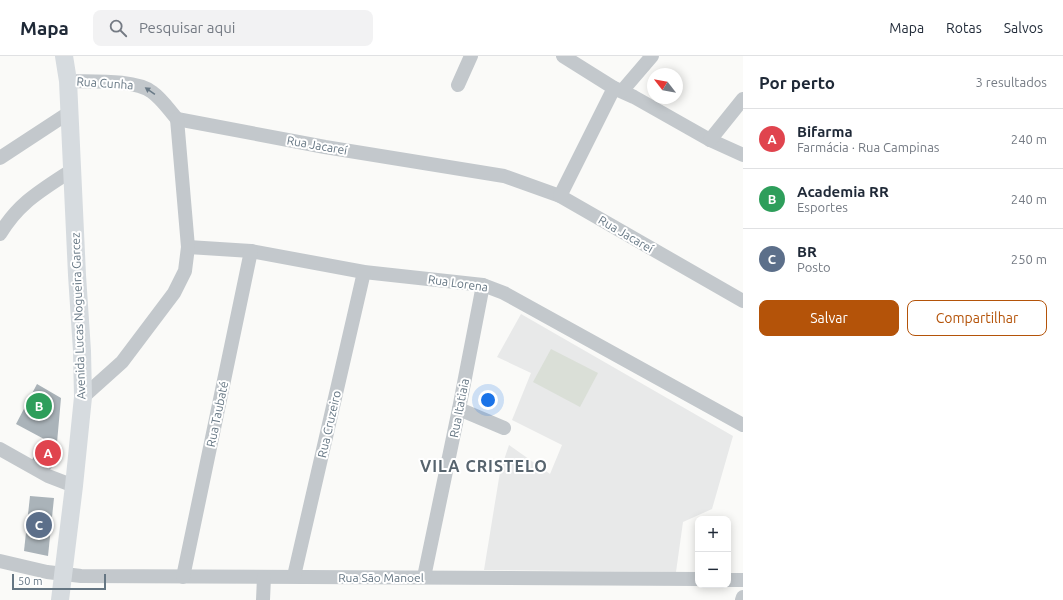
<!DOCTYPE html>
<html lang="pt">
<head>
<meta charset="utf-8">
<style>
  :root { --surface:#fff; --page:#f2f2f3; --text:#1f2937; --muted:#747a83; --line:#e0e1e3; --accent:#b45309 }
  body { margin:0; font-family:Ubuntu,sans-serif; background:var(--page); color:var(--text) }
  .controls { position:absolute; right:12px; bottom:12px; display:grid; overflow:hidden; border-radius:8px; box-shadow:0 2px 10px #0003 }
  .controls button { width:36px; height:36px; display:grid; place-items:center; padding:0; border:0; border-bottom:1px solid var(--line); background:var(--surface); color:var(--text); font:20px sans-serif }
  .compass { position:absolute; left:647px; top:12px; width:36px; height:36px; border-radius:50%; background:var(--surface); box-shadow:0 2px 10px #0003; rotate:301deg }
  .scale { position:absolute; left:12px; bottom:10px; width:94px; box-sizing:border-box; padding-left:4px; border:2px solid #657683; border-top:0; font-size:11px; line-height:14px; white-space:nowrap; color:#657683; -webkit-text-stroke:3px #fff; paint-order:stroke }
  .you { position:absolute; left:488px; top:344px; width:14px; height:14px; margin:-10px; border:3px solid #fff; border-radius:50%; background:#1a73e8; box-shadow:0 0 0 6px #1a73e833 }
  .badge { display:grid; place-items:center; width:26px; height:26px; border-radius:50%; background:var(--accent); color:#fff; font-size:13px; font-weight:700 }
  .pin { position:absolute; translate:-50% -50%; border:2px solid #fff; box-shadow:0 1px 4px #0006 }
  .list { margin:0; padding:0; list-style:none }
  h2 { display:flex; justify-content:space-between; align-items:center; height:52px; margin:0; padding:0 16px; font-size:17px }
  h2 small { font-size:13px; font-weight:400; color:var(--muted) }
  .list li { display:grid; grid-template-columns:26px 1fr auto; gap:12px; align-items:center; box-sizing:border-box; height:60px; padding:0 16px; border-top:1px solid var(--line) }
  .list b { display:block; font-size:15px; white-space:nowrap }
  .list p { margin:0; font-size:13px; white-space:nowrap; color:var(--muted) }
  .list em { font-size:13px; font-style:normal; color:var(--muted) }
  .actions { display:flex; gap:8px; padding:12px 16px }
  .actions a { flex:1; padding:9px 0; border:1px solid var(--accent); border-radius:8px; text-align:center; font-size:14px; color:var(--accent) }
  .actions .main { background:var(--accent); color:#fff }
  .icon { flex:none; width:22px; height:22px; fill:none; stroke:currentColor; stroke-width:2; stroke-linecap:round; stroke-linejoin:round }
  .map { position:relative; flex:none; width:743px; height:544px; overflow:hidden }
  header { display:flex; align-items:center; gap:24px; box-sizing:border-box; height:56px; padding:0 20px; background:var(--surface); border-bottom:1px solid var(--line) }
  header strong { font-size:19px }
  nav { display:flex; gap:22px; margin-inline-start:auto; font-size:14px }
  .search { width:280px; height:36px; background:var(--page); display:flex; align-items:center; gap:10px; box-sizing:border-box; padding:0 14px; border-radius:8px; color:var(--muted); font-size:15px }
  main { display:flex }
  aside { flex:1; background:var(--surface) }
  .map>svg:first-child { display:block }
  .built { fill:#e8e9e9 }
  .green { fill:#dadfd7 }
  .building { fill:#aab3b9 }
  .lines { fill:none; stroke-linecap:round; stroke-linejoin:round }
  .minor { stroke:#c3c8cc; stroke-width:14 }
  .major { stroke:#d6dbdf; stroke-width:18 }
  .oneway { fill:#6a7a87 }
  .labels { text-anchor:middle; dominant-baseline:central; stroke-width:4; stroke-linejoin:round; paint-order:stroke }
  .street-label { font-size:12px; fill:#657683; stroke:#fff }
  .district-label { font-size:16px; font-weight:bold; letter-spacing:1px; fill:#57646e; stroke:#fff }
</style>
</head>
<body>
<header>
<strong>Mapa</strong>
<div class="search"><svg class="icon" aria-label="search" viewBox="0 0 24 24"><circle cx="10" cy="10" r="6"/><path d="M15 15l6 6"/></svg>Pesquisar aqui</div>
<nav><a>Mapa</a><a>Rotas</a><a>Salvos</a></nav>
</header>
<main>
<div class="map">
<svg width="743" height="544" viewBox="0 0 743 544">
  <rect width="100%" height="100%" fill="#fafaf8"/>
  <path class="built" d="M521,258L733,380L712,453L683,466L676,516L484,514L500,416L509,389L550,418L562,389L512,364L531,317L497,301Z"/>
  <path class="green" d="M551,293L598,317L580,351L533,326Z"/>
  <g class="building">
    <path d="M37,328L61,342L55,409L50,413L32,404L44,383L16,368Z"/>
    <path d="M30,440L54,442L48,500L24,495Z"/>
  </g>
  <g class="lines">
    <g class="minor">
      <path d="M563,0L614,32L634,41L710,84L743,99"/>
      <path d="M68,25C90,26 135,23 152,36C162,43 169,54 177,63"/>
      <path d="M458,29L471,0"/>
      <path d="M622,35L652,0"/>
      <path d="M177,63L325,91L504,120L560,140L743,245"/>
      <path d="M710,84L743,43"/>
      <path d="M0,102L70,56"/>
      <path d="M560,140L614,32"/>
      <path d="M0,178C19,146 42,134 72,114"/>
      <path d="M188,191L251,195L364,216L483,229L504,237L743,369"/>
      <path d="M83,341L122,306L174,237L185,215L188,191L177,63"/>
      <path d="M459,353L504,372"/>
      <path d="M0,393L48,420L74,430"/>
      <path d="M0,505L47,516L81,520L698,523"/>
      <path d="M294,520L364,216"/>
      <path d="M183,521L251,195"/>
      <path d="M424,521L459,353L483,229"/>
      <path d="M728,524H743"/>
      <path d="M263,544L264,521"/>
      <path d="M742,544L743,541"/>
    </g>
    <path class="major" d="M60,544L74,430L83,341L82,295L77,219L68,25L64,0"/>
  </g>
  <defs><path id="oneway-solid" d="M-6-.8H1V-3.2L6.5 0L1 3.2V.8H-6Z"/></defs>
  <use class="oneway" href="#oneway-solid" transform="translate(150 35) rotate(-145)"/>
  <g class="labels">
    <g class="street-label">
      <text transform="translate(105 27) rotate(4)">Rua Cunha</text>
      <text transform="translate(317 89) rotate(10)">Rua Jacareí</text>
      <text transform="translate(626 178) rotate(30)">Rua Jacareí</text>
      <text transform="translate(458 227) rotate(8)">Rua Lorena</text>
      <text transform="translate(78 260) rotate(-92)">Avenida Lucas Nogueira Garcez</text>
      <text transform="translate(459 352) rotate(-79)">Rua Itatiaia</text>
      <text transform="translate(217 358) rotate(-78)">Rua Taubaté</text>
      <text transform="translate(329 368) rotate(-77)">Rua Cruzeiro</text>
      <text x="381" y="521">Rua São Manoel</text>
    </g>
    <g class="district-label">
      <text x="484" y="410">VILA CRISTELO</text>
    </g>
  </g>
</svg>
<div class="controls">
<button>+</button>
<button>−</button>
</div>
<svg class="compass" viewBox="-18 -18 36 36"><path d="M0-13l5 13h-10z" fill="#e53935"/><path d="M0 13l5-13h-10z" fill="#747a83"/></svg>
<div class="scale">50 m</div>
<div class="you"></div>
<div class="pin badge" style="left:48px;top:397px;background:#e0444e">A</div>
<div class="pin badge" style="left:39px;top:350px;background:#2e9e5b">B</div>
<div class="pin badge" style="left:39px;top:469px;background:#5c6f8a">C</div>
</div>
<aside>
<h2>Por perto<small>3 resultados</small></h2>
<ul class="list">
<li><span class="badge" style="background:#e0444e">A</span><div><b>Bifarma</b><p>Farmácia · Rua Campinas</p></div><em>240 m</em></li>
<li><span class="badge" style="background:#2e9e5b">B</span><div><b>Academia RR</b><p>Esportes</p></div><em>240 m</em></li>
<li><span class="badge" style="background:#5c6f8a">C</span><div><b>BR</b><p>Posto</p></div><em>250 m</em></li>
</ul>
<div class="actions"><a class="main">Salvar</a><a>Compartilhar</a></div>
</aside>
</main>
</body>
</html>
